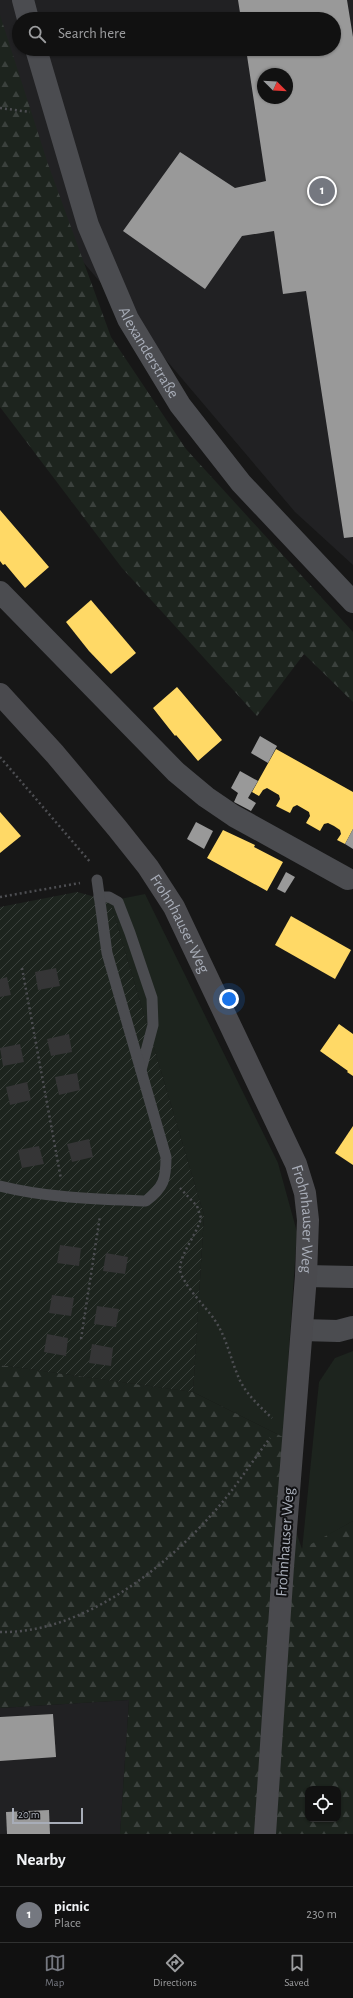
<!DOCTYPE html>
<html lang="en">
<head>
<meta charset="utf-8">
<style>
  :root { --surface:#111; --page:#1e1f1f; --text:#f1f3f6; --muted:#9c9d9f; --line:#303131; --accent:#757880 }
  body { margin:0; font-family:"Alegreya Sans",sans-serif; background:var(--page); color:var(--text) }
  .controls { position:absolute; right:12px; bottom:12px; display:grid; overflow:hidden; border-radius:8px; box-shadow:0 1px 3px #0004 }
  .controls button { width:36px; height:36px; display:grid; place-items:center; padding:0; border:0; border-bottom:1px solid var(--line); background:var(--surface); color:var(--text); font:20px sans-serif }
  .compass { position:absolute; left:257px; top:68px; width:36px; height:36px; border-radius:50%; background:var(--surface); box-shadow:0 1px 3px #0004; rotate:114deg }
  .scale { position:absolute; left:12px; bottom:10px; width:71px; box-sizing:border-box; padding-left:4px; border:2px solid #a8adb8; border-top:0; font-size:11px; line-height:14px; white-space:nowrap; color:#a8adb8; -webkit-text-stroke:3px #111113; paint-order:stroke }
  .you { position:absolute; left:229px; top:999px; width:14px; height:14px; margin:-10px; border:3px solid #fff; border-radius:50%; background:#1a73e8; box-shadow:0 0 0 6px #1a73e833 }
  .badge { display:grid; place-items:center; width:26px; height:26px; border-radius:50%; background:var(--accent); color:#fff; font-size:13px; font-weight:700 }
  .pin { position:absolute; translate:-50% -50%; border:2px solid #fff; box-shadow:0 1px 4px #0006 }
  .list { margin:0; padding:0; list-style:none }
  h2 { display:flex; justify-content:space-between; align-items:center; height:52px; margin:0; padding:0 16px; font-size:17px }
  h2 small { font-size:13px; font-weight:400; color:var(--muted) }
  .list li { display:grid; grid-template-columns:26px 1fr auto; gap:12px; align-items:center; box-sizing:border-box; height:56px; padding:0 16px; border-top:1px solid var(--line) }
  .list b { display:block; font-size:15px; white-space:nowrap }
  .list p { margin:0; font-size:13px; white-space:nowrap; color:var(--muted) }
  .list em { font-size:13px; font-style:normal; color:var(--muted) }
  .icon { flex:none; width:22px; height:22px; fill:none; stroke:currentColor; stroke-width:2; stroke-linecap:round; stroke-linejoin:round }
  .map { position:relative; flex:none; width:353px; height:1834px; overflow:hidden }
  .search { position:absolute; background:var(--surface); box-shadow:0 1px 3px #0004; left:12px; right:12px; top:12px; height:44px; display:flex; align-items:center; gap:10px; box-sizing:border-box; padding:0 14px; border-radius:22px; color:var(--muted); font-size:15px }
  .sheet { height:108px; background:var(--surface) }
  nav { display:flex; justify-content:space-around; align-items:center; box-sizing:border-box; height:56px; border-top:1px solid var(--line); background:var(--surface); font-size:11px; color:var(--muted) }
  nav a { display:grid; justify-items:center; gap:2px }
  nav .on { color:var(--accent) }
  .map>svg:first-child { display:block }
  .built { fill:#212123; fill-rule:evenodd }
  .grass { fill:#1d241e }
  .forest { fill:url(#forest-firs); fill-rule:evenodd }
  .garden { fill:url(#garden-furrows) }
  .homes { fill:#ffd966 }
  .industry { fill:#999; fill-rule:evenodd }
  .building { fill:#353536 }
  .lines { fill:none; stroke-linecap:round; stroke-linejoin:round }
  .path { stroke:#4d4e52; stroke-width:2.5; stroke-dasharray:2 3; stroke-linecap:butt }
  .service { stroke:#4b4c50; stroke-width:11 }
  .minor { stroke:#4b4c50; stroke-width:22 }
  .secondary { stroke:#4a4a4e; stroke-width:22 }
  .labels { text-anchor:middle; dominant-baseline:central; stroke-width:4; stroke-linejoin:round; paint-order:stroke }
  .street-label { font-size:16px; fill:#a8adb8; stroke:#111113 }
</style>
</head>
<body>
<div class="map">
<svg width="353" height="1834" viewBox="0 0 353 1834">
  <defs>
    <pattern id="forest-firs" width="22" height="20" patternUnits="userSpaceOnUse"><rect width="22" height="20" fill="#1d241e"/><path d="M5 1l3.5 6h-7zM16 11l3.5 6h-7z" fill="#3b413d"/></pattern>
    <pattern id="garden-furrows" width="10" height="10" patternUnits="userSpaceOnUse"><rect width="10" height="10" fill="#1d241e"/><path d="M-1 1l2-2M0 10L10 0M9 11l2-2" fill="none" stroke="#3b413d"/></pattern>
  </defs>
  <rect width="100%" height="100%" fill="#171717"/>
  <g class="built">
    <path d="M0,0H353V565L295,512L0,164ZM19,19H334V49H19ZM263,74H287V98H263Z"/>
    <path d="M129,1700L120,1834H0V1708Z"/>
  </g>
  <g class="grass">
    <path d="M145,894L278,1163L297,1232L283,1437L193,1392L204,1215L110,901Z"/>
    <path d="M353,1351V1521L302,1550L319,1382L335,1358Z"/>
  </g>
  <g class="forest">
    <path d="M0,15L48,164L111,337L186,449L353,632V702L304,654L257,716L122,568L0,407Z"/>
    <path d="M0,1365L193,1392L283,1437L280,1486L302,1549L353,1521V1834H120L129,1700L0,1708ZM308,1789H338V1819H308Z"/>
  </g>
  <path class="garden" d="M77,892L110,901L204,1215L193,1392L0,1365V907Z"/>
  <g class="homes">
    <path d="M0,510L49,567L25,588L5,564L3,565L0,561Z"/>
    <path d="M91,600L136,653L111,674L89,651L66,622Z"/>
    <path d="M177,687L222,740L198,761L176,735L175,736L153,708Z"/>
    <path d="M276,749L353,792V829L345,844L337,840L341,834L340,830L334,826L328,823L324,824L320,831L306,823L310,816L309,812L297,805L293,807L290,813L276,806L280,799L279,795L267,788L263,790L259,796L252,792Z"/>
    <path d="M0,812L21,836L0,853Z"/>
    <path d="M223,830L255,845L254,847L283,862L267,891L207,858Z"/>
    <path d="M291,916L351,950L335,979L275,945Z"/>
    <path d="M339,1024L353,1034V1076L347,1072L348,1071L320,1051Z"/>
    <path d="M353,1126V1165L335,1153Z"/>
  </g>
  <g class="industry">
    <path d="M238,0H347L353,37V537L344,538L306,291L283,294L274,231L242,236L205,289L123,231L180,152L235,188L266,181L246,49H334V19H241ZM263,74H287V98H263Z"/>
    <path d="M260,736L277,746L268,763L251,753Z"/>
    <path d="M240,771L258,781L248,798L256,803L251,811L234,802L238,793L231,788Z"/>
    <path d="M196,822L213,831L204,849L187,839Z"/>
    <path d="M353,829V849L345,844Z"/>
    <path d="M286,872L295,877L285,893L277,889Z"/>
    <path d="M53,1714L56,1757L0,1761V1717Z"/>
    <path d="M49,1810L50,1834H7L6,1812Z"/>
  </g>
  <g class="building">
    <path d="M56,968L60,986L38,990L35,972Z"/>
    <path d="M7,977L11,995L0,997V979Z"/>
    <path d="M69,1034L72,1052L51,1056L47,1039Z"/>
    <path d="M20,1044L24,1062L3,1066L0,1048Z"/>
    <path d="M77,1073L80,1090L59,1095L55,1077Z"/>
    <path d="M27,1082L31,1100L10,1105L6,1087Z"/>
    <path d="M89,1139L93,1157L72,1162L67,1144Z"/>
    <path d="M39,1146L44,1164L22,1168L18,1150Z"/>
    <path d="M60,1245L81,1248L79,1266L57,1263Z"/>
    <path d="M106,1253L128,1257L125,1274L103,1271Z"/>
    <path d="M52,1295L74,1298L71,1316L49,1313Z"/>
    <path d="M97,1306L119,1309L116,1327L94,1324Z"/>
    <path d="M47,1334L68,1338L66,1356L44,1352Z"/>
    <path d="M92,1344L113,1348L111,1366L89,1363Z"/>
  </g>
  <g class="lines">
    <g class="path">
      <path d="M0,108L30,112"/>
      <path d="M0,757L91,863"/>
      <path d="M0,897L80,883"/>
      <path d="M22,968L61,1179"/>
      <path d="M180,1188L197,1206L201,1218C197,1234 180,1254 180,1269C181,1283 206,1307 214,1319C226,1336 230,1357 238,1376C244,1392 259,1406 272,1418"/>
      <path d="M81,1339L100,1216"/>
      <path d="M0,1632C80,1634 163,1570 213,1513C234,1490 251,1463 270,1438"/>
    </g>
    <g class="service">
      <path d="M99,897H109L118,902L130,933L152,998L153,1025L141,1070"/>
      <path d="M0,1186C48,1198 97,1199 146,1201C164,1187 166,1179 166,1157L107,953L97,880"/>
    </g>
    <g class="minor">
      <path d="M23,0L28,19"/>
      <path id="s1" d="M36,49L88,225L128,319L180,405L241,483L353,602"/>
      <path d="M0,592L176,772L206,797L234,816L348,879"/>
      <path d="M306,1276L353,1277"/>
      <path d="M302,1330L338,1331L353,1327"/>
    </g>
    <path class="secondary" id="s2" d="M0,694L55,754L117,828L148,867L174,907L296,1164L305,1193L308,1220L306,1276L283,1567L265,1834"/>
  </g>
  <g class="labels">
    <g class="street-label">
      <text stroke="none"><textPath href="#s1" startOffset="325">Alexanderstraße</textPath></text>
      <text stroke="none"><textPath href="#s2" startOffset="293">Frohnhauser Weg</textPath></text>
      <text stroke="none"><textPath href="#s2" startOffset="616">Frohnhauser Weg</textPath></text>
      <text transform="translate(285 1542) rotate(-86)">Frohnhauser Weg</text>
    </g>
  </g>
</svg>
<div class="controls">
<button><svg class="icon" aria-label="locate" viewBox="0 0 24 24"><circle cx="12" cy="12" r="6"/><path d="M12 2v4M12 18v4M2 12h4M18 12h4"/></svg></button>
</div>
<svg class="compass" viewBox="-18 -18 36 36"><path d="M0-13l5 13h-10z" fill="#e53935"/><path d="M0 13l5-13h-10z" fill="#9c9d9f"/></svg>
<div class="scale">20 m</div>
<div class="you"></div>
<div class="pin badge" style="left:322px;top:191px">1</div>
<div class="search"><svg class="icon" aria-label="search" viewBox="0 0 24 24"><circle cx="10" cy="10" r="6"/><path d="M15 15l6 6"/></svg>Search here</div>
</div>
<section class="sheet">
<h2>Nearby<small></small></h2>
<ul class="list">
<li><span class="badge">1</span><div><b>picnic</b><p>Place</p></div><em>230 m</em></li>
</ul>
</section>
<nav>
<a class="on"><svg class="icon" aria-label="map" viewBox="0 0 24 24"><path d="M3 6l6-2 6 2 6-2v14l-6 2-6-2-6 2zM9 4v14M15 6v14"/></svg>Map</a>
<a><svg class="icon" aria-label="directions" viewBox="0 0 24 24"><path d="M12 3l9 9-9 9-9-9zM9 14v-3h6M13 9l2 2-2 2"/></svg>Directions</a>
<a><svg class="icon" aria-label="saved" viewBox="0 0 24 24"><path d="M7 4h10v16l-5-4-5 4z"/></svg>Saved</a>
</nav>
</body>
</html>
